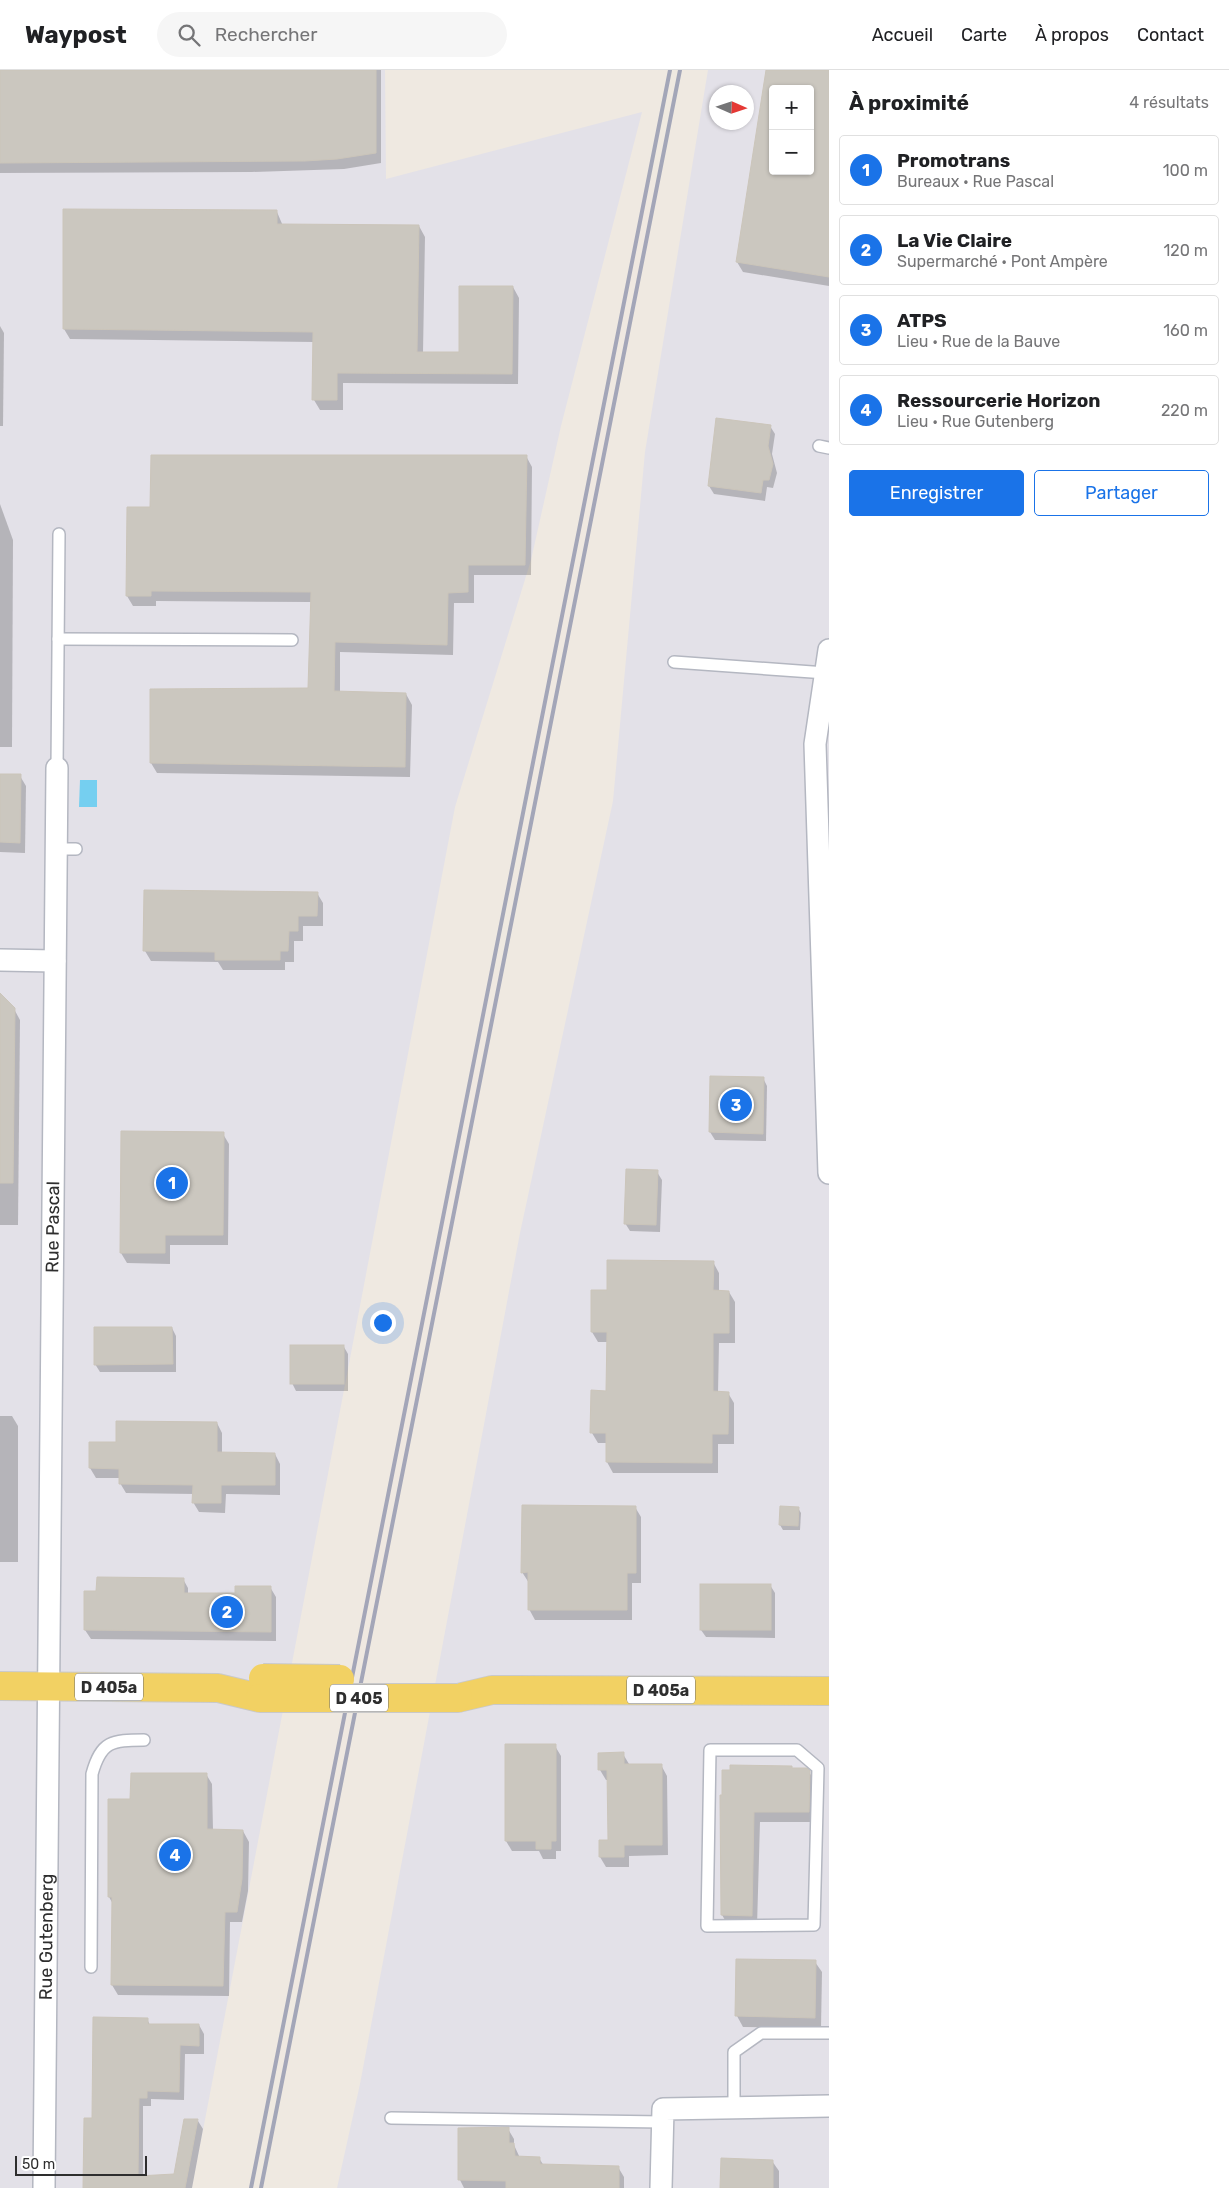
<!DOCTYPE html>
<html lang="fr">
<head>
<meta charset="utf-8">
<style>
  :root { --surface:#fff; --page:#f6f6f6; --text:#202124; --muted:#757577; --line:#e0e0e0; --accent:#1a73e8 }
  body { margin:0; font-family:Rubik,sans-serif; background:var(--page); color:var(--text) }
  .controls { position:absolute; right:15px; top:15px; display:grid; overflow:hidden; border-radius:5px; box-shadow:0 1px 4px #0004 }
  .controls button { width:45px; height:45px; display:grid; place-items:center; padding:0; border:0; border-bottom:1px solid var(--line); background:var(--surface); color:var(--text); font:25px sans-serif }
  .compass { position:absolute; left:709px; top:15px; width:45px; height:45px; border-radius:50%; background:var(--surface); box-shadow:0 1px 4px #0004; rotate:93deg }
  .scale { position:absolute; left:15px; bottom:12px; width:132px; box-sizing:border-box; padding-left:5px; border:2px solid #2e2e2e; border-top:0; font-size:14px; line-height:18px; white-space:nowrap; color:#2e2e2e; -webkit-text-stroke:4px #fff; paint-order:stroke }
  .you { position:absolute; left:382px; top:1252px; width:18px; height:18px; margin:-12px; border:4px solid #fff; border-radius:50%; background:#1a73e8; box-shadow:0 0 0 8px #1a73e833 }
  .badge { display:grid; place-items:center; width:32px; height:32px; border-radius:50%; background:var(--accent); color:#fff; font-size:16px; font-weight:700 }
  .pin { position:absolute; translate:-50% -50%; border:2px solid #fff; box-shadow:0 1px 5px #0006 }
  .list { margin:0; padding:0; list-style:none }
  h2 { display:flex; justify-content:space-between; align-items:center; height:65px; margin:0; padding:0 20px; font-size:21px }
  h2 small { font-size:16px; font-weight:400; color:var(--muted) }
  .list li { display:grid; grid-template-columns:32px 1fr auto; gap:15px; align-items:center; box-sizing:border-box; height:70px; margin:0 10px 10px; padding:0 10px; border:1px solid var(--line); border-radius:5px }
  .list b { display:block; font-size:19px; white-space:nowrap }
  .list p { margin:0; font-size:16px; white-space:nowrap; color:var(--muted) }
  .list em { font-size:16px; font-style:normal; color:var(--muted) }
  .actions { display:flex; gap:10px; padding:15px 20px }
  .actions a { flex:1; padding:11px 0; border:1px solid var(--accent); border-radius:5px; text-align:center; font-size:18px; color:var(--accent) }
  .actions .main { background:var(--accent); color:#fff }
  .icon { flex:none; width:28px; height:28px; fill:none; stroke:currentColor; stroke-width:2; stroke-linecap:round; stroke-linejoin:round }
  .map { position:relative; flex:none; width:829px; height:2118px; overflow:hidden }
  header { display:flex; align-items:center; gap:30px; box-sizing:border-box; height:70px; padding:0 25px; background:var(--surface); border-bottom:1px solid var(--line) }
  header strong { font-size:24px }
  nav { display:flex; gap:28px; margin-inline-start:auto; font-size:18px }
  .search { width:350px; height:45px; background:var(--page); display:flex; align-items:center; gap:12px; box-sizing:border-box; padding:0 18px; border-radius:28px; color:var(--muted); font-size:19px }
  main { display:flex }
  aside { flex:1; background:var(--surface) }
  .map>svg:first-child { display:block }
  .industrial { fill:#e3e1e8; fill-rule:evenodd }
  .water { fill:#75cff0 }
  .shadow { fill:#0003; fill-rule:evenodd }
  .building { fill:#cbc7bf; stroke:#cbc5ba; fill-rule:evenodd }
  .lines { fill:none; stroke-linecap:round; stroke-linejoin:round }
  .lane-casing { stroke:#b4b7c1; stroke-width:14 }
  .street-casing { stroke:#b4b7c1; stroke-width:24 }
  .primary-casing { stroke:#c9c9c9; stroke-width:30 }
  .lane { stroke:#fff; stroke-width:11 }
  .street { stroke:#fff; stroke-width:21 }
  .primary { stroke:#f2d163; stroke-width:28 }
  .rail { stroke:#a3a6b8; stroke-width:4 }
  .primary-bridge-casing { stroke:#c9c9c9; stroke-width:30; stroke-linecap:butt }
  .primary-bridge { stroke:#f2d163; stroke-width:28 }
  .labels { text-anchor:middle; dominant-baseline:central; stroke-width:5; stroke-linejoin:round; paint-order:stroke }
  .shield { fill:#fff; stroke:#6d6d6d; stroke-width:1 }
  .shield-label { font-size:16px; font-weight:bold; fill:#2e2e2e }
  .street-label { font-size:18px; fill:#2e2e2e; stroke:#fff }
</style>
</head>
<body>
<header>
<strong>Waypost</strong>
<div class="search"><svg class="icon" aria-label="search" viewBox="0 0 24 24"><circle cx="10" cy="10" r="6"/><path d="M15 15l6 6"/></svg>Rechercher</div>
<nav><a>Accueil</a><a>Carte</a><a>À propos</a><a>Contact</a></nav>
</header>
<main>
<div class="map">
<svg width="829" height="2118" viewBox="0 0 829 2118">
  <rect width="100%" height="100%" fill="#efe9e1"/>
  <g class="industrial">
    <path d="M0,0H385L386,109L642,42L561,356L531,490L455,737L192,2118H0Z"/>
    <path d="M708,0H829V2118H337L360,2014L520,1163L613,731L645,382ZM773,19H810V101H773ZM716,22H746V52H716Z"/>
  </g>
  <path class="water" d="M80,710H97V737H79Z"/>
  <g class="shadow">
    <path d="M0,0H381V93L344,99L252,102L0,103Z"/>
    <path d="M768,0H829V216L743,202L737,192ZM773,19H810V101H773Z"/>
    <path d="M277,142L283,156H419L425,167L423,283H460L513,217L519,228L518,314L343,313V340H320L314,330V272L70,269L64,259Z"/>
    <path d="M0,256L4,263L3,356H0Z"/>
    <path d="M770,356L775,364L772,384L777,403L773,418L767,417L765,431L714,424L709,416Z"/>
    <path d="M526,386L532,397L531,505H474V533H454L453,585L340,582V622L406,624L412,635L410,707L157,703L151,693L309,619L312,532L156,531V536H133L127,526L152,438Z"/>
    <path d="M0,434L13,470L12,677H0Z"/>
    <path d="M0,705L20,706L26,716L25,783L0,782Z"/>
    <path d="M317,823L323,833V856H303V871H294V892H285V900H223L218,892L151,891L145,881Z"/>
    <path d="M0,927L14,939L20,950L18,1155H0Z"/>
    <path d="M711,1007L763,1008L767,1016L766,1071L715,1070L710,1062Z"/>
    <path d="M223,1064L229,1074L228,1175H170V1194L127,1193L121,1183Z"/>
    <path d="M657,1102L662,1110L660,1162L630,1161L625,1153Z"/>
    <path d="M713,1192L719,1203V1222H729L735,1232V1273H719L718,1323H728L734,1333V1374H718V1403H613L607,1392V1373H598L592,1363L608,1322V1272H598L592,1262L608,1221Z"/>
    <path d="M172,1258L176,1266V1302H100L95,1294Z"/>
    <path d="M344,1277L348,1284V1321H296L292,1313Z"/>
    <path d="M0,1346H12L18,1356V1492H0Z"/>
    <path d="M217,1353L222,1363V1384H275L280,1394V1425L226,1424L225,1443L199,1442L193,1432L194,1424L126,1423L120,1413V1408H96L90,1398L117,1373Z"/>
    <path d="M635,1437L641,1447V1513H632V1550H535L529,1539V1513L522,1502Z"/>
    <path d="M798,1438L801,1443L800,1460H783L780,1455Z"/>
    <path d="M183,1509L188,1518V1524H236L270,1517L276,1527V1571L91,1569L85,1560L86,1522H98Z"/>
    <path d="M770,1515L775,1523V1568L706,1567L701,1560Z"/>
    <path d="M555,1676L561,1686V1781H556V1789H543L539,1781H512L506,1771Z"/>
    <path d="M623,1684L629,1694L661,1695L667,1706L668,1785L629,1786V1797H606L600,1787L609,1771V1710H606L600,1700Z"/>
    <path d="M791,1697L793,1700L809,1702L816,1713L815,1752H760L757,1856L728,1855L722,1845L723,1726Z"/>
    <path d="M206,1704L212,1714L213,1760L243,1761L249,1772L248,1821L242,1852H230L229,1926L118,1925L112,1915L113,1834L109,1827Z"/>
    <path d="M738,1890L815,1892L822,1902L821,1958L743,1957L737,1946Z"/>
    <path d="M147,1949L150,1955H199L204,1964V1984H185L184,2030L151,2029V2036H143V2107L175,2105L198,2051L203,2059L192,2118H85L93,2049Z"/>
    <path d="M508,2059L514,2069V2075L520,2088H539L544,2096L618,2097L624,2107V2118H464L460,2110Z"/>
    <path d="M772,2091L779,2101V2118H722Z"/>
  </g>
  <g class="building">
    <path d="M0,0H376V83L337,89L305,91L0,93Z"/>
    <path d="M766,0H829V207L736,192ZM773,19H810V101H773Z"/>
    <path d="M63,139L277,140V154L419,155L417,282H459V216H513L512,304L337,303V330H312L313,262L63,259Z"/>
    <path d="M716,348L771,355L768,376L773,394L769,410H763L761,423L708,416Z"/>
    <path d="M151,385H527L525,495H468V522L448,523L447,575L335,572L334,621L406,623L405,697L150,693V619L308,618L311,522L151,521V526H126L127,437H150Z"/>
    <path d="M0,704H21L20,773L0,772Z"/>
    <path d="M144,820L318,822L317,846H298V861H289L288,881H280V890H215V882L143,881Z"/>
    <path d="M0,923L15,938L13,1113H0Z"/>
    <path d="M710,1006L764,1007L763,1064L709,1062Z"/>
    <path d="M121,1061L224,1062L223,1165H165V1183H120Z"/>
    <path d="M626,1099L658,1100L656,1155L624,1154Z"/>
    <path d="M607,1190L714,1191L713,1220L729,1221V1263H713V1321L729,1322L728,1364H712V1393L606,1392V1363H590L591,1320L606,1321L607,1262H591V1220H607Z"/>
    <path d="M94,1257H172L173,1294L94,1295Z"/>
    <rect x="290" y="1275" width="54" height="39"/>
    <path d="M116,1351L217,1352V1382L275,1383V1415H221V1433H192L193,1415L119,1414V1399L89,1398V1372H116Z"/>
    <path d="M522,1435L636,1436V1503H627V1540H528V1502L521,1503Z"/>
    <path d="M780,1436L799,1437L798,1456L779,1455Z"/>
    <path d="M97,1507L184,1508V1523H235V1516H271V1562L84,1560V1521H96Z"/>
    <rect x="700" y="1514" width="71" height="46"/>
    <path d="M505,1674H556V1771H551V1779H536V1771H505Z"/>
    <path d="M624,1682V1694H662V1775H624V1787H599V1770H608L607,1700H598V1683Z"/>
    <path d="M730,1695L792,1696V1698H807L810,1701L809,1742H754L752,1846L721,1845L720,1725H722V1700H730Z"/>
    <path d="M131,1703H207V1759L243,1760L242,1809L237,1842H225L223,1916L111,1915L112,1827H108V1729H130Z"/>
    <path d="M736,1889L816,1890L815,1948L735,1946Z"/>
    <path d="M93,1947L148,1948V1954H199V1976L180,1975L179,2022L147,2021V2028H139L138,2106L174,2104L184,2049H198L185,2118H83L84,2048H92Z"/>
    <path d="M509,2057V2073H514L515,2086L540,2087V2094L619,2096V2118H506V2111L458,2110V2058Z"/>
    <path d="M721,2088L773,2090V2118H720Z"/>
  </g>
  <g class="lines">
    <defs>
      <g id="lane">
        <path d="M819,376L829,378"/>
        <path d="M58,569L292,570"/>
        <path d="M674,592L826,603"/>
        <path d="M57,698L59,464"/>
        <path d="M56,779H76"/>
        <path d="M710,1680H797L818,1698L814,1855L707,1856Z"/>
        <path d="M91,1897L92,1704C101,1671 112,1670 144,1670"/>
        <path d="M734,2038V1982L761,1963H829"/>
        <path d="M391,2048L663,2052"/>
      </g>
      <g id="street">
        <path d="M829,580L815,674L829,1103"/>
        <path d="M0,890L55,891"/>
        <path id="s1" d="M44,2118L57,698"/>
        <path d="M661,2118L663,2039L829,2036"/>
      </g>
      <g id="primary">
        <path d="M0,1616L218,1618L260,1628"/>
        <path d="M458,1628L492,1620L829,1621"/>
      </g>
    </defs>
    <use href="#lane" class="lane-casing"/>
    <use href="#street" class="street-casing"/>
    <use href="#primary" class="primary-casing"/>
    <use href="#lane" class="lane"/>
    <use href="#street" class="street"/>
    <use href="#primary" class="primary"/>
    <g class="rail">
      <path d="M251,2118L670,0"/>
      <path d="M261,2118L680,0"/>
    </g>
    <defs>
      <g id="primary-bridge">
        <path d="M263,1608L340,1609"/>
        <path d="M260,1628H458"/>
      </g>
    </defs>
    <use href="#primary-bridge" class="primary-bridge-casing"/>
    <use href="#primary-bridge" class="primary-bridge"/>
  </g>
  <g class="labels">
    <g class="shield">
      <rect x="75" y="1603.5" width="68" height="27" rx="4"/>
      <rect x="627" y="1606.5" width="68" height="27" rx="4"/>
      <rect x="330" y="1614.5" width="58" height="27" rx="4"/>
    </g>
    <g class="shield-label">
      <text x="109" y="1617">D 405a</text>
      <text x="661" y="1620">D 405a</text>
      <text x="359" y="1628">D 405</text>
    </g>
    <g class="street-label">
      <text stroke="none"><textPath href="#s1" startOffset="961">Rue Pascal</textPath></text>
      <text stroke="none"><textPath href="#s1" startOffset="251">Rue Gutenberg</textPath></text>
    </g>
  </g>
</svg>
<div class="controls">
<button>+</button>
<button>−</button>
</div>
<svg class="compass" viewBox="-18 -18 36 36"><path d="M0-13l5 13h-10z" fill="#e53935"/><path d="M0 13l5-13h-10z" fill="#757577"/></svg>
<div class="scale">50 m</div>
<div class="you"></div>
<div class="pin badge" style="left:172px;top:1113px">1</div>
<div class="pin badge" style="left:227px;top:1542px">2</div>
<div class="pin badge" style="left:736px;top:1035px">3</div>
<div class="pin badge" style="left:175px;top:1785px">4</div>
</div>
<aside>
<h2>À proximité<small>4 résultats</small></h2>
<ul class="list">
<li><span class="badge">1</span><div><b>Promotrans</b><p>Bureaux · Rue Pascal</p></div><em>100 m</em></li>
<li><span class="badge">2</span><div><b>La Vie Claire</b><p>Supermarché · Pont Ampère</p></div><em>120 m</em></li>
<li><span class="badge">3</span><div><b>ATPS</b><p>Lieu · Rue de la Bauve</p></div><em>160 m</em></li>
<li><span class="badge">4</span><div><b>Ressourcerie Horizon</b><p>Lieu · Rue Gutenberg</p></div><em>220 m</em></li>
</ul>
<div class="actions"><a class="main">Enregistrer</a><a>Partager</a></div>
</aside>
</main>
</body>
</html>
